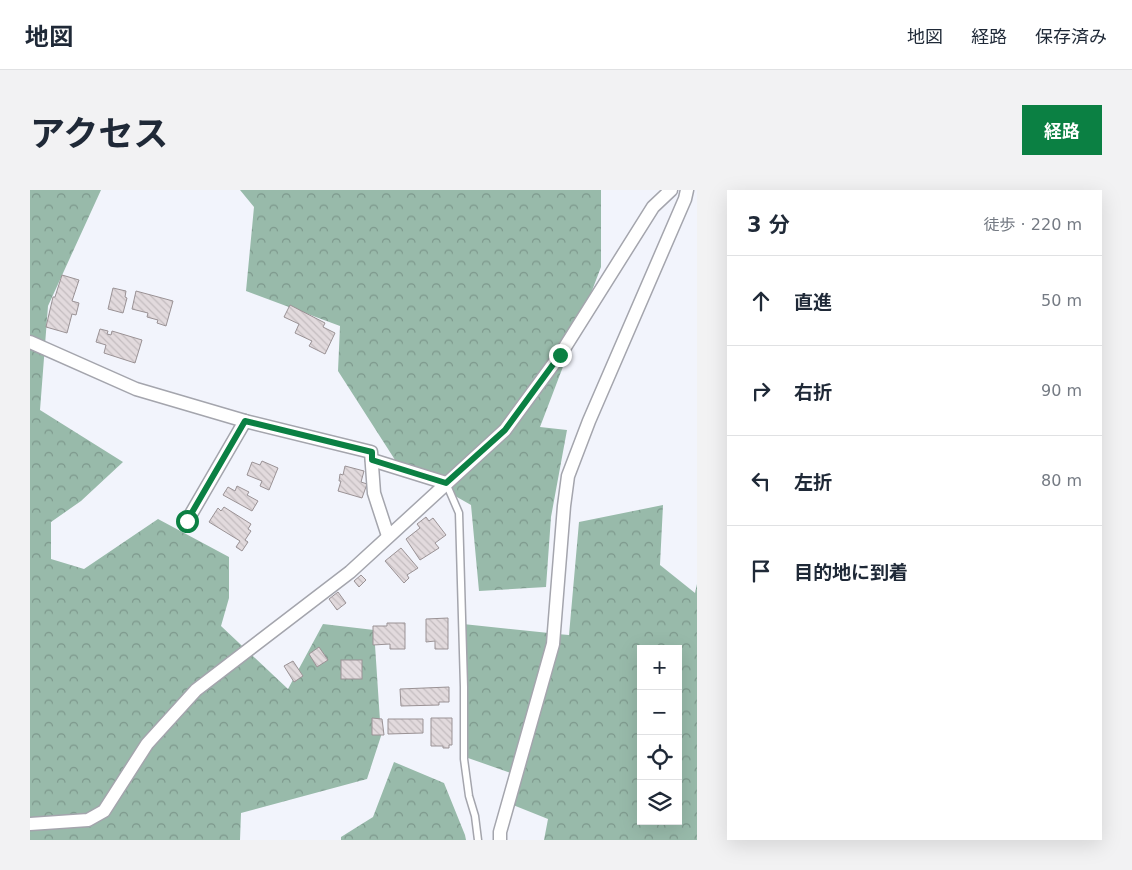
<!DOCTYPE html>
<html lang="ja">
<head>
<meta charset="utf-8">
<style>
  :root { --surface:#fff; --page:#f2f2f3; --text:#1f2937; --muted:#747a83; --line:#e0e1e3; --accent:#0b8043 }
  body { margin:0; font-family:"DejaVu Sans","Noto Sans JP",sans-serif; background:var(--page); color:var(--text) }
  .controls { position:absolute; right:15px; bottom:15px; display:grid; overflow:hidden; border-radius:0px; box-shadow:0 5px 20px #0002 }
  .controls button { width:45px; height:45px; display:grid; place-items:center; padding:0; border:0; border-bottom:1px solid var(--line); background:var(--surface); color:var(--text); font:25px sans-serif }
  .stop { position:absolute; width:15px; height:15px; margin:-11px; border:4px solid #0b8043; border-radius:50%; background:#fff }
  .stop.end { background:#0b8043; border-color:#fff; box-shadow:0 1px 5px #0008 }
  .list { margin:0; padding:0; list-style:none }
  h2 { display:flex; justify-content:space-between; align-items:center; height:65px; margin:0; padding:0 20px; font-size:21px }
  h2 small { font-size:16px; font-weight:400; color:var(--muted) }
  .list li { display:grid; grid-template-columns:32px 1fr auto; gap:15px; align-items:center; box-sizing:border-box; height:90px; padding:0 20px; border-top:1px solid var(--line) }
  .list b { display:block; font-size:19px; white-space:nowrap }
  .list em { font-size:16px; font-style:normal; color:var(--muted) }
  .icon { flex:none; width:28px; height:28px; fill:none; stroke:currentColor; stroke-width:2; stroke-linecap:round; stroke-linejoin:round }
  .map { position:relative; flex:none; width:667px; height:650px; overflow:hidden; border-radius:0px }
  header { display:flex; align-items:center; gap:30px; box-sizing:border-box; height:70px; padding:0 25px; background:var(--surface); border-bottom:1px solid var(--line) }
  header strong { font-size:24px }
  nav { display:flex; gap:28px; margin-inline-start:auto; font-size:18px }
  .intro { display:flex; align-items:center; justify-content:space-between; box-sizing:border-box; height:120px; padding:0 30px }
  h1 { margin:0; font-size:35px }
  .button { padding:12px 22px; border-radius:0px; background:var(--accent); color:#fff; font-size:18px; font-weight:700 }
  main { display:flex; gap:30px; padding:0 30px }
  aside { flex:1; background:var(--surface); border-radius:0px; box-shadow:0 5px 20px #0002 }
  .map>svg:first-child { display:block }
  .forest { fill:url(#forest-crowns); fill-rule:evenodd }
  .building { fill:url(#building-back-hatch); stroke:#9a9295 }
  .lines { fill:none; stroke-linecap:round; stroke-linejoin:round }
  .lane-casing { stroke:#a4a5ad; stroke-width:9 }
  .street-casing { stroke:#a4a5ad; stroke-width:15 }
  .lane { stroke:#fff; stroke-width:6 }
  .street { stroke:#fff; stroke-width:12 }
  .route { stroke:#0b8043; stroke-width:6 }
</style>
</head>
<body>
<header>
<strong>地図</strong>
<nav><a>地図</a><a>経路</a><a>保存済み</a></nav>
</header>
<div class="intro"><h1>アクセス</h1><a class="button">経路</a></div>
<main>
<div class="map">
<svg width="667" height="650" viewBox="0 0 667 650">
  <defs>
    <pattern id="forest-crowns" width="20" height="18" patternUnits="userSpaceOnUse" patternTransform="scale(1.25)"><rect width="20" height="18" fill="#98baaa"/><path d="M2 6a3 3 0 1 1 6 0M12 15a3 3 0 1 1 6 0" fill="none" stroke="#7d988c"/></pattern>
    <pattern id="building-back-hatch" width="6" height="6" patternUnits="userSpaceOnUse" patternTransform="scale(1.25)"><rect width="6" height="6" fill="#e2dadd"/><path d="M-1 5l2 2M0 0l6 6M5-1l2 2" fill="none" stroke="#c3bcbf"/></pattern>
  </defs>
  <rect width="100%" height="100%" fill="#f2f4fc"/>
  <g class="forest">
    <path d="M0,0H71L18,116L10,220L93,272L51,311L21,332V369L54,379L128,329L199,367V408L191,436L258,499L293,434L344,440L351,546L337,589L211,623L210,650H0Z"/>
    <path d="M210,0H571V77L510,237L537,240L521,327L516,397L449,401L441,315L367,273L308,181L310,136L216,101L224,17Z"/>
    <path d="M633,315L630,375L665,403L667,394V650H514L518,629L483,615L527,444L539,445L549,332ZM611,459H648V631H611Z"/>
    <path d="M433,434L519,443L481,583L438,568L437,492Z"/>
    <path d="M364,572L414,593L435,645L436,650H311V647L343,627Z"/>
  </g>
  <g class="building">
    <path d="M32,85L49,90L42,111L49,113L46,125L42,124L37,143L16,137L23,107H25Z"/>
    <path d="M83,98L96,101L95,107L97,108L93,123L78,119Z"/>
    <path d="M106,101L143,111L136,136L127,133L128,130L117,127L118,123L102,119Z"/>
    <path d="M260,115L295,133L293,137L305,143L295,164L279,156L282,151L265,143L269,134L254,127Z"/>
    <path d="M70,139L78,141L77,144L81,145L82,141L112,150L105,173L74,163L76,155L66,152Z"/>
    <path d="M232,271L248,278L239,300L230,296L232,291L217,285L222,272L230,275Z"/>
    <path d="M315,276L334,281L331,292L337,294L332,308L308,301L311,291H309L310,284L313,285Z"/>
    <path d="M207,296L219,302L217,305L228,311L222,321L193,305L198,297L205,301Z"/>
    <path d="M194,317L221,334L218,339L221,341L215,350L218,352L212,361L206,357L210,351L179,332L188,318L191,321Z"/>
    <path d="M396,327L399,331L403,328L416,345L405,353L409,358L390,370L376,349L390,338L387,334Z"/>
    <path d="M371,358L388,378L377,385L379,388L374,393L355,371Z"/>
    <path d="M331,385L336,390L329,397L324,391Z"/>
    <path d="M308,402L316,413L307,420L299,409Z"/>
    <path d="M418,428V459H405V451L396,452V429Z"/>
    <path d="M357,433H375V459H360V454L343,455V436H357Z"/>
    <path d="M289,457L298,470L287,477L279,464Z"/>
    <rect x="311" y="470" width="21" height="19"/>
    <path d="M263,471L273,486L264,492L254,476Z"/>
    <path d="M419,497V512H409V515L371,516L370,499Z"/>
    <path d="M342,528L352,529L354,545H342Z"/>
    <path d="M401,528H422V555H419V558H413V556H401Z"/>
    <path d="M358,529H393V543L358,544Z"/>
  </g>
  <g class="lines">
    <defs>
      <path id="lane" d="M416,293L429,323L434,497V569L439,606L445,626L448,650"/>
      <g id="street">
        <path d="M0,152L106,199L215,231L341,262L344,303L358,346"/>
        <path d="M342,270L416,293"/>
        <path d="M157,331L215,231"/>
        <path d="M0,634L58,630L74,621L117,554L166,500L320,382L475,240L530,165L623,17L641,0"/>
        <path d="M470,650V642L523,454L534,316L538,286L559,231L655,9L657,0"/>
      </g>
    </defs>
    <use href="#lane" class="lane-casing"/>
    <use href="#street" class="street-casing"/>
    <use href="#lane" class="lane"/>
    <use href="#street" class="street"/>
  </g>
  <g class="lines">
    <path class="route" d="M157,331L215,231L342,262V270L416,293L475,240L530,165"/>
  </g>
</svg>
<div class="controls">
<button>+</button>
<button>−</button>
<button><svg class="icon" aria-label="locate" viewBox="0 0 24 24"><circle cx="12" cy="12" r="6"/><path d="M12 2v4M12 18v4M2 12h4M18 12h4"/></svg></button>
<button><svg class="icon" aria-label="layers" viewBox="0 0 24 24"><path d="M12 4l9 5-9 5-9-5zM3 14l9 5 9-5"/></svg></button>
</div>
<div class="stop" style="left:157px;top:331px"></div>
<div class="stop end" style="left:530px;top:165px"></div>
</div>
<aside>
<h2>3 分<small>徒歩 · 220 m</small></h2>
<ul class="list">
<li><svg class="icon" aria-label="ahead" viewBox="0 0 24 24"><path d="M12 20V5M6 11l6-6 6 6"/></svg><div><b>直進</b></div><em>50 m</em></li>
<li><svg class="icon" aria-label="right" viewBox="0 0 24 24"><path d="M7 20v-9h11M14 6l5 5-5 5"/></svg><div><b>右折</b></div><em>90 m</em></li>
<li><svg class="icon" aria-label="left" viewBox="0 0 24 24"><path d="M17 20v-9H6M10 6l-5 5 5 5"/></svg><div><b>左折</b></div><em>80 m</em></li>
<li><svg class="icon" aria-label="arrive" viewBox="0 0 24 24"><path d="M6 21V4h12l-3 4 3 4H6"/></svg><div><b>目的地に到着</b></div></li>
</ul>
</aside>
</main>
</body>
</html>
